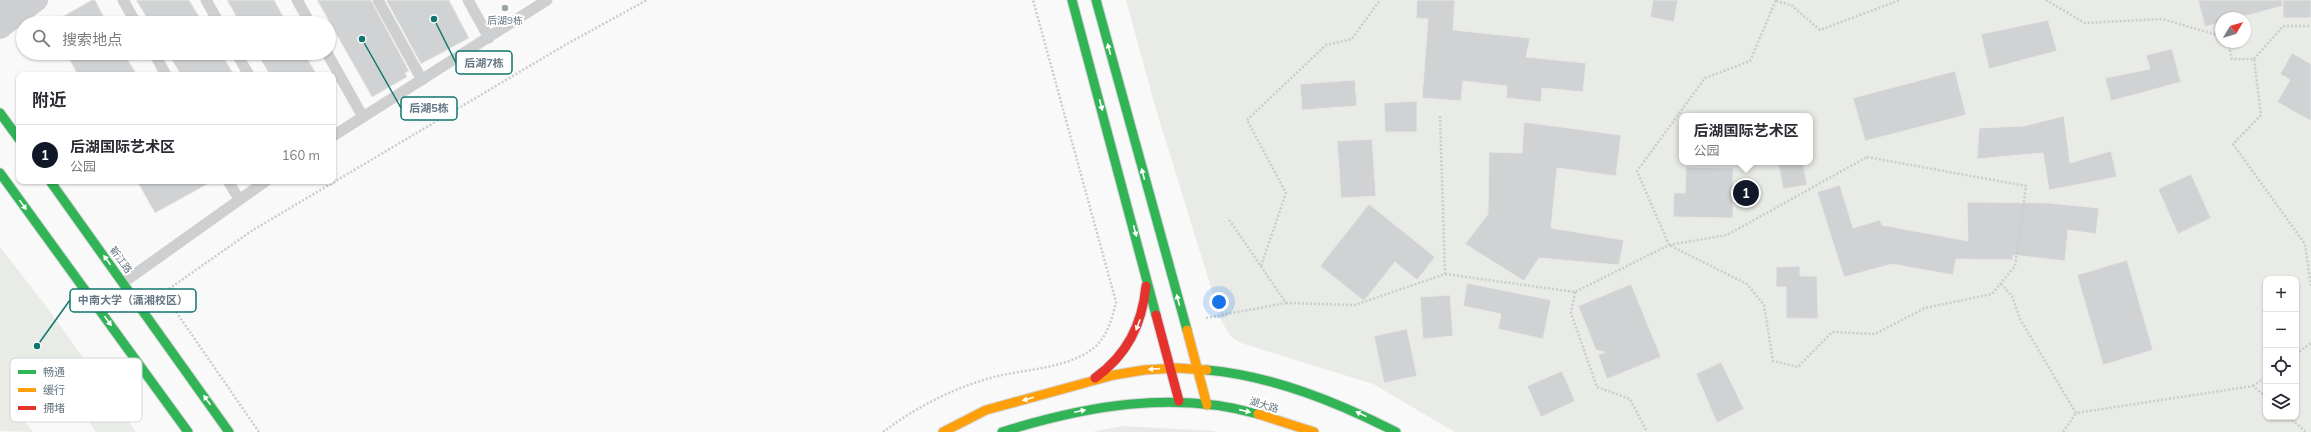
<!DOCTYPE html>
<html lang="zh">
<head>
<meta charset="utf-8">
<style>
  :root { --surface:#fff; --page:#f7f7f7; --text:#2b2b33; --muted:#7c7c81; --line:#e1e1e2; --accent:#111827 }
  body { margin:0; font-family:Mulish,"Noto Sans SC",sans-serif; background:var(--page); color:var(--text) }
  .controls { position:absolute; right:12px; bottom:12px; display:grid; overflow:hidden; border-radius:8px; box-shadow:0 1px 3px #0004 }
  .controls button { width:36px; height:36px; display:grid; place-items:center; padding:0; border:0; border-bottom:1px solid var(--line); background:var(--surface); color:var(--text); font:20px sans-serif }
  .compass { position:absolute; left:2215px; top:12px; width:36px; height:36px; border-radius:50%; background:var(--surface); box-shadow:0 1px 3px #0004; rotate:52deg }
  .you { position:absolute; left:1219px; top:302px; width:14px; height:14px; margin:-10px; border:3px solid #fff; border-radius:50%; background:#1a73e8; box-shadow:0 0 0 6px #1a73e833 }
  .badge { display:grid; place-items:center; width:26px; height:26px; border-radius:50%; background:var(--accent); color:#fff; font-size:13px; font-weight:700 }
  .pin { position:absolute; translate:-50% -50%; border:2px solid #fff; box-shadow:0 1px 4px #0006 }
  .popup { position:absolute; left:1679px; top:113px; width:134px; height:52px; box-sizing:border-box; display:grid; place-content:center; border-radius:8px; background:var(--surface); filter:drop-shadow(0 1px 3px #0005); font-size:13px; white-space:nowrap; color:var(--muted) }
  .popup b { font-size:15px; color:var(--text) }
  .popup::after { content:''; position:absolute; left:50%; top:100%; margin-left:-8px; border:8px solid transparent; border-top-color:var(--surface) }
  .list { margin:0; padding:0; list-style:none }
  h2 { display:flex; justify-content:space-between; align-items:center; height:52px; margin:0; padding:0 16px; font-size:17px }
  h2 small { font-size:13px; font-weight:400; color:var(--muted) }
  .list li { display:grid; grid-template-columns:26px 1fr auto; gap:12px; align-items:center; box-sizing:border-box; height:60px; padding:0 16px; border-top:1px solid var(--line) }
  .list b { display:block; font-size:15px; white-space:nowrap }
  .list p { margin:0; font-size:13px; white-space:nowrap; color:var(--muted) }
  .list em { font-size:13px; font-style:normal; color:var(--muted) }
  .icon { flex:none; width:22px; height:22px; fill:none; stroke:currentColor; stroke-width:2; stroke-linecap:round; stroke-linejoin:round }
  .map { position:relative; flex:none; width:2311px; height:432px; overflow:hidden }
  .search { position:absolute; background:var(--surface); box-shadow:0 1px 3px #0004; left:16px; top:16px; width:320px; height:44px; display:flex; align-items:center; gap:10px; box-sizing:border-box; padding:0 14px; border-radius:22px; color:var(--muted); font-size:15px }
  .panel { position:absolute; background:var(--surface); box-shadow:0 1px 3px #0004; left:16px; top:72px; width:320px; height:112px; border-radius:8px }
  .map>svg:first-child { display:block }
  .built { fill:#e8e9e9 }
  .green { fill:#e8ebe6; fill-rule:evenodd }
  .building { fill:#d0d2d3; stroke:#e8e8e8 }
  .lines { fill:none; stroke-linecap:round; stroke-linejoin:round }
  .fast-casing { stroke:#d5d6d7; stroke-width:11 }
  .slow-casing { stroke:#d5d6d7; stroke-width:11 }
  .jam-casing { stroke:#d5d6d7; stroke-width:11 }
  .path { stroke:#cbcccd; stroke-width:2.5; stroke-dasharray:2 2; stroke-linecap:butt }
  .lane { stroke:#cecfd0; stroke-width:11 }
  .street { stroke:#cecfd0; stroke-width:22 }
  .fast { stroke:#30b455; stroke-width:9 }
  .slow { stroke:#ff9f0a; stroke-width:9 }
  .jam { stroke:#e5322d; stroke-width:9 }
  .oneway { fill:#fff }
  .poi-dot { fill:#99a4ac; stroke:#fff; stroke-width:1.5 }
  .labels { text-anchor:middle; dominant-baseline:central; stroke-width:4; stroke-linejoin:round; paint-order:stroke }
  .poi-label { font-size:10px; fill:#657683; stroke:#fff }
  .street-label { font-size:10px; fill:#657683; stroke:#fff }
  .key { fill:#fff; stroke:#d1d6da; stroke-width:1 }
  .key-label { font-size:11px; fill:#657683 }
  .leader { fill:none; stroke:#0f766e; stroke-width:1.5 }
  .callout-dot { fill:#0f766e; stroke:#fff; stroke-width:1.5 }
  .callout { fill:#fff; stroke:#0f766e; stroke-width:1.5 }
  .callout-label { font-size:11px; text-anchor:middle; font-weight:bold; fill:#657683 }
</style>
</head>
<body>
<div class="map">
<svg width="2311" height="432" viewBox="0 0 2311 432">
  <rect width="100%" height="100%" fill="#f9f9f9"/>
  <path class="built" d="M1123,426L1214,431L1216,432H1092Z"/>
  <g class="green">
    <path d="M1126,0H2311V432H1455L1373,384L1241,343L1230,336L1221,320L1155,106ZM2221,18H2245V42H2221ZM1682,116H1810V162H1682ZM2266,279H2296V417H2266Z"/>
    <path d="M0,247L49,310L136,432H96L65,389L23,419L33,432L0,431Z"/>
  </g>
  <g class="building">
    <path d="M92,0H95L107,23H51Z"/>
    <path d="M136,0H189L203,23H150Z"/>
    <path d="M227,0H274L287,23H240Z"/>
    <path d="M317,0H371L409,71L405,73L407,77L372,97Z"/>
    <path d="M386,0H449L469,38L421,64Z"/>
    <path d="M1417,0H1455L1453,30L1530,38L1526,57L1586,63L1583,92L1542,88L1541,102L1506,98L1507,86L1463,81L1461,101L1422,98L1428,19L1416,18Z"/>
    <path d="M1653,0H1678L1674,22L1650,17Z"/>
    <path d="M2198,0H2282L2283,6L2237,18H2221V22L2205,27Z"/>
    <rect x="2283" y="0" width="28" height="18"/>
    <path d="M2048,20L2057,51L1989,69L1981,34Z"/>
    <path d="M2172,49L2181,82L2111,101L2105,78L2150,69L2146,55Z"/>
    <path d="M66,53H124L137,75H78Z"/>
    <path d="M168,53H221L234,75H181Z"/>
    <path d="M257,53H304L317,75H270Z"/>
    <path d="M2292,53L2311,64V121L2277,102L2290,80L2280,74Z"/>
    <path d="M1955,71L1966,115L1865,141L1853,98Z"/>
    <path d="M1355,80L1357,106L1302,110L1300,84Z"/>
    <path d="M1417,101V132H1385L1384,103Z"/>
    <path d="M2064,116L2070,163L2111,151L2117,177L2049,190L2043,153L1977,159L1979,128L2024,126Z"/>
    <path d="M1524,122L1621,135L1616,176L1557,168L1551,228L1624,240L1619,265L1539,258L1524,281L1465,244L1488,214L1489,152L1522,153Z"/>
    <path d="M1372,139L1376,196L1341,198L1337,141Z"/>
    <path d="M1778,162H1803L1807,185L1783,189Z"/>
    <path d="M1686,167L1733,168V218L1673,217L1674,193H1685Z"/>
    <path d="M2191,174L2211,218L2178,234L2158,189Z"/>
    <path d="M137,181H213L155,213Z"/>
    <path d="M1840,185L1853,228L1880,220L1882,225L1968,241L1967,202L2049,203L2099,208L2096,234L2068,230L2065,261L2013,255V260L1956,259L1953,275L1892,264L1844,277L1817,192Z"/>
    <path d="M1369,204L1435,257L1417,280L1395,262L1364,301L1320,266Z"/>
    <path d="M2127,260L2153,350L2103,365L2077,275Z"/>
    <path d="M1800,266V276H1817L1818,319L1786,318V287H1776V267Z"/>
    <path d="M1467,283L1551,300L1543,339L1498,329L1501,314L1463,306Z"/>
    <path d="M1631,284L1661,357L1607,379L1598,355L1605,352L1596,350L1578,306Z"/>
    <path d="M1450,295L1453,336L1423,339L1420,297Z"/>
    <path d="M1407,329L1417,376L1384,383L1374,336Z"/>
    <path d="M1721,362L1744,409L1717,423L1696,374Z"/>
    <path d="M1562,371L1575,401L1541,417L1527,386Z"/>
  </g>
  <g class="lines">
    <defs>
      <g id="fast">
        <path d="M1072,0L1156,315"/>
        <path d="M1096,0L1187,330"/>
        <path d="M0,113L19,139"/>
        <path d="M0,173L188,432"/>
        <path d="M50,181L229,432"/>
        <path d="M1207,370C1273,376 1337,402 1396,432"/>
        <path d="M1002,432C1085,406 1173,390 1258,414"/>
      </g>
      <g id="slow">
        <path d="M1187,330L1207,405"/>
        <path d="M1258,414L1314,432"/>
        <path d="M943,432L986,410L1114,375L1144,370L1176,368L1207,370"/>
      </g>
      <g id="jam">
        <path d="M1156,315L1179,401"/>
        <path d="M1095,378C1127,355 1142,325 1146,286"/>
      </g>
    </defs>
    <use href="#fast" class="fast-casing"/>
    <use href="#slow" class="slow-casing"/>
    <use href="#jam" class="jam-casing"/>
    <g class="path">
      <path d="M2046,0L2085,23L2162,19L2221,36"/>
      <path d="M1776,1L1791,5L1820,30L1900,0"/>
      <path d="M2228,42L2232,59H2254L2261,115L2233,144L2305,244L2311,286"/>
      <path d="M2254,59L2283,26H2311"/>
      <path d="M1867,157L2026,186L2015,266L1992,294L1925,308L1875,334L1832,332L1798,367L1773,361L1764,305L1747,284L1669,245L1727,235Z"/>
      <path d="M1261,266L1286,193L1247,120L1326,45L1352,39L1380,0"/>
      <path d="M1445,274L1575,292L1669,245L1637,171L1705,78L1750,61L1776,0"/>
      <path d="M2001,284L2012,296L2020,319L2076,413L2253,386L2266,397"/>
      <path d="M1575,292L1571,313L1597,387L1630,399L1647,432"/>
      <path d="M1286,303L1355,305L1445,274L1440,116"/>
      <path d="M1206,318L1286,303L1228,218"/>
      <path d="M2296,354L2311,343"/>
      <path d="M2253,386L2266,377"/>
      <path d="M2289,417L2306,432"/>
      <path d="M259,432L163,293L253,230L565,45L647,0"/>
      <path d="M883,432C916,407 957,386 998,376C1028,369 1066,368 1091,350C1107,339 1112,319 1116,302L1033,0"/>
      <path d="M2063,432L2076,413"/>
    </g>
    <g class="lane">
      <path d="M123,0L136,23"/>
      <path d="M206,0L219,23"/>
      <path d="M297,0L310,23"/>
      <path d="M378,0L422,80"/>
      <path d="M468,0L489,38"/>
      <path d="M154,53L166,75"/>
      <path d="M236,53L249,75"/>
      <path d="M327,53L363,117"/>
      <path d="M333,136L547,0"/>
      <path d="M228,181L239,199"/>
      <path d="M124,282L266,181"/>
    </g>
    <g class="street">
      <path d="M0,5L7,0"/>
      <path d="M0,28L37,0"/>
    </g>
    <use href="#fast" class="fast"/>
    <use href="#slow" class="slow"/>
    <use href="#jam" class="jam"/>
  </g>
  <defs><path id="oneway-solid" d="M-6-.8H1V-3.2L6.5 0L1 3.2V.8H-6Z"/></defs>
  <g class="oneway">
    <use href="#oneway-solid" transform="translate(1109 49) rotate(-105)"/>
    <use href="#oneway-solid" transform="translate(1101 105) rotate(75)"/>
    <use href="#oneway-solid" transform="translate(1143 174) rotate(-105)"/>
    <use href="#oneway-solid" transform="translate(23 205) rotate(54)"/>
    <use href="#oneway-solid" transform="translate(1135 231) rotate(75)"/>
    <use href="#oneway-solid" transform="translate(107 260) rotate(-126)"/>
    <use href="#oneway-solid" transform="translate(1178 300) rotate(-105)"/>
    <use href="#oneway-solid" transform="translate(108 321) rotate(54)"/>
    <use href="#oneway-solid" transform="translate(1138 325) rotate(110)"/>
    <use href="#oneway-solid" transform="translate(1154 369) rotate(176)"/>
    <use href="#oneway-solid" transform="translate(1028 399) rotate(164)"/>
    <use href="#oneway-solid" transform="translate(207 400) rotate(-125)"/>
    <use href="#oneway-solid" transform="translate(1080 411) rotate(-12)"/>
    <use href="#oneway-solid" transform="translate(1245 411) rotate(13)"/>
    <use href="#oneway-solid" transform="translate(1361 414) rotate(-154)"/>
  </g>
  <circle class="poi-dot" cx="505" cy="8" r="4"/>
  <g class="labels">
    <g class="poi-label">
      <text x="505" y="20">后湖9栋</text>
    </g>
    <g class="street-label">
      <text transform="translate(121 260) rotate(54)">靳江路</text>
      <text transform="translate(1264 405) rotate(17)">湖大路</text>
    </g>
  </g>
  <rect x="10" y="358" width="132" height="64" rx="6" class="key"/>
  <rect x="18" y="370" width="18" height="4" fill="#30b455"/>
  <rect x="18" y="388" width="18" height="4" fill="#ff9f0a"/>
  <rect x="18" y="406" width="18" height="4" fill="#e5322d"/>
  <g class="key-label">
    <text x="43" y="376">畅通</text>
    <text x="43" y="394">缓行</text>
    <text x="43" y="412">拥堵</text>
  </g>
  <path class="leader" d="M434 19L456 63M362 39L401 108M37 346L70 300"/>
  <g class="callout-dot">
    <circle cx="434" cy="19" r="4"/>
    <circle cx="362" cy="39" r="4"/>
    <circle cx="37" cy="346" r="4"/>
  </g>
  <g class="callout">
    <rect x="456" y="51" width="56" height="23" rx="4"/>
    <rect x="401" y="97" width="56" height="23" rx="4"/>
    <rect x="70" y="289" width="126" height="23" rx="4"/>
  </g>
  <g class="callout-label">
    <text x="484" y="67">后湖7栋</text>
    <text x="429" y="112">后湖5栋</text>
    <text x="133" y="304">中南大学（潇湘校区）</text>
  </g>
</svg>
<div class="controls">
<button>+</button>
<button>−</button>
<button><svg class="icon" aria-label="locate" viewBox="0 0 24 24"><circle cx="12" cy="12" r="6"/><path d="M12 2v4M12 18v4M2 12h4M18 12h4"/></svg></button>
<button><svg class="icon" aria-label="layers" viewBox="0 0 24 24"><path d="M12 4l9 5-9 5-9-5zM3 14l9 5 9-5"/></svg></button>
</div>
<svg class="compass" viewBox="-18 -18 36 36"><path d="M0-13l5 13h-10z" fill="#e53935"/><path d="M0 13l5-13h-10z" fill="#7c7c81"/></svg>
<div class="you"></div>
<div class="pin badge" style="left:1746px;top:193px">1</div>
<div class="popup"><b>后湖国际艺术区</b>公园</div>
<div class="search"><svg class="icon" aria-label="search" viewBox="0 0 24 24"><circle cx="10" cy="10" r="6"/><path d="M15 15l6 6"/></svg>搜索地点</div>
<section class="panel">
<h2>附近<small></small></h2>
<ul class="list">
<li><span class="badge">1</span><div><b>后湖国际艺术区</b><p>公园</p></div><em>160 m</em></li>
</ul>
</section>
</div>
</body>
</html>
